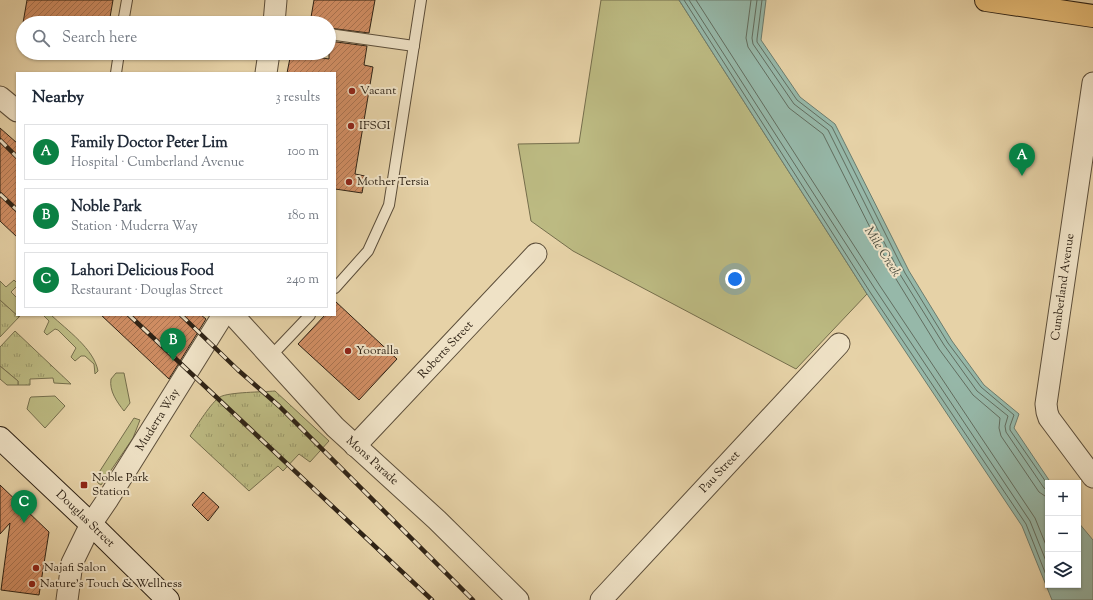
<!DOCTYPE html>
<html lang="en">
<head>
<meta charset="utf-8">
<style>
  :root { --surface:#fff; --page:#f2f2f3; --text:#1f2937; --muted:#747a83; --line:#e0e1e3; --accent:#0b8043 }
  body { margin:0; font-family:"Sorts Mill Goudy",serif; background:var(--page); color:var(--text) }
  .controls { position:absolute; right:12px; bottom:12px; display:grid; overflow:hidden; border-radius:0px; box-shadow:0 1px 3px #0004 }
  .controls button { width:36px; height:36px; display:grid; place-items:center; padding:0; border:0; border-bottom:1px solid var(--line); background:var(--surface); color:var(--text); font:20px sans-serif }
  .you { position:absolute; left:735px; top:279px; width:14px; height:14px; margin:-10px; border:3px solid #fff; border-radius:50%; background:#1a73e8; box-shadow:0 0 0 6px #1a73e833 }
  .badge { display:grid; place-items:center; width:26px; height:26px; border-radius:50%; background:var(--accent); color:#fff; font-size:13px; font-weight:700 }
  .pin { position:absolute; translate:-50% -33px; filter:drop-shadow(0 1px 2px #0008) }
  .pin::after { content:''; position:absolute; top:21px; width:14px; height:12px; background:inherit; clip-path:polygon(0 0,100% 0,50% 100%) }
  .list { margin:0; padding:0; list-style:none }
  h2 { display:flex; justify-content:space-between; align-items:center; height:52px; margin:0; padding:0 16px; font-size:17px }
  h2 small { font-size:13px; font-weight:400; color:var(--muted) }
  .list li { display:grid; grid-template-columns:26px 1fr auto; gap:12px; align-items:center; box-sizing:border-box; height:56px; margin:0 8px 8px; padding:0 8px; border:1px solid var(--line); border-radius:0px }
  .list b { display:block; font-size:15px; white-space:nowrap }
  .list p { margin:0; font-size:13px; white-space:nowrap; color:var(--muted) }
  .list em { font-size:13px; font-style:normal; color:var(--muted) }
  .icon { flex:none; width:22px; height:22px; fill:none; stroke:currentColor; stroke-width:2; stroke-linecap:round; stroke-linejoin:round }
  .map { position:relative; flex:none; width:1093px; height:600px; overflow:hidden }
  .search { position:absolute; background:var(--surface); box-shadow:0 1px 3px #0004; left:16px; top:16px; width:320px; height:44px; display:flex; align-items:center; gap:10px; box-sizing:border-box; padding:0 14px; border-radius:22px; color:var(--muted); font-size:15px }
  .panel { position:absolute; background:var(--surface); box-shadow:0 1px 3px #0004; left:16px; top:72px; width:320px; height:244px; border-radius:0px }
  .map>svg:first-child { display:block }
  .grass { fill:url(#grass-tufts); stroke:#756e4c }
  .green { fill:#bcba82; stroke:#756e4c }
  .water { fill:#96b8a9; stroke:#6c7c6e }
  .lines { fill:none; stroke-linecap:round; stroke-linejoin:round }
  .shore { stroke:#626d5f; stroke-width:1 }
  .building { fill:url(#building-hatch); stroke:#2e2215 }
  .service-casing { stroke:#5c4e3a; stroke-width:12 }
  .minor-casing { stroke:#5c4e3a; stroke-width:23 }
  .secondary-casing { stroke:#2e2215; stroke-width:24 }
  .primary-casing { stroke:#2e2215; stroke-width:24 }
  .service { stroke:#efe2c6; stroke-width:10 }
  .minor { stroke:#efe2c6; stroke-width:21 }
  .secondary { stroke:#efe2c6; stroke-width:22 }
  .primary { stroke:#e3b974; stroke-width:22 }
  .rail-casing { stroke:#2e2215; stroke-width:4.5 }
  .rail { stroke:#efe2c6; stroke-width:3; stroke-dasharray:9; stroke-linecap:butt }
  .poi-dot { fill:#8f2418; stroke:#efe2c6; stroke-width:1.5 }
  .labels { text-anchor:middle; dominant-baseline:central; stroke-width:4; stroke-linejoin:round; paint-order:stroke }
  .poi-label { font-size:12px; fill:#2e2215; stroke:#efe2c6; text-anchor:start }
  .street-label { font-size:12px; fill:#2e2215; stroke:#efe2c6 }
  .water-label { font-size:13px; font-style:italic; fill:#4d4f41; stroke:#efe2c6 }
</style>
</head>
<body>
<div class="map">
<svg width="1093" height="600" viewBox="0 0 1093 600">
  <defs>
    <pattern id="grass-tufts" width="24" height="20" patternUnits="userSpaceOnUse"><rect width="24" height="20" fill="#bcba82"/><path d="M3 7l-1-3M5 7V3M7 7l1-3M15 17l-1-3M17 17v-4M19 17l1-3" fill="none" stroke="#999769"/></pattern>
    <pattern id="building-hatch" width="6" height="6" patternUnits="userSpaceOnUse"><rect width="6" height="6" fill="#d18e64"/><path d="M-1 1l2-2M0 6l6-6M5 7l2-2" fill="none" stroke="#aa7451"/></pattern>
  </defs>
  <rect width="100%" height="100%" fill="#e6d2a7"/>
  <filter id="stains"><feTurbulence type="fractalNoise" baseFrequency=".005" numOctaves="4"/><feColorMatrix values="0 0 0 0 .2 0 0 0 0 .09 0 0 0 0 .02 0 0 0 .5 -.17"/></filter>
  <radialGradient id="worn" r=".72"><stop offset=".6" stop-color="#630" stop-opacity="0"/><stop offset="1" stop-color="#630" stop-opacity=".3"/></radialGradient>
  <g class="grass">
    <path d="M0,300L19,317L0,337Z"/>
    <path d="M15,331L71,384L54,383L53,378L30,379V385H18V381L0,366V347Z"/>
    <path d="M275,391L329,441L310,462L299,454L283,471L278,466L249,491L190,436C196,427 212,401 220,397C228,392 264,392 275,391Z"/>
  </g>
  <g class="green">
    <path d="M601,0H679L867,294L796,369L573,251L531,221L518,144L579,143Z"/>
    <path d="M14,280L17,283V286L11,292L17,298V315H21L19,317L0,300V281L6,287Z"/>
    <path d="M43,315H51C67,330 94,349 98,371L95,374L94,364L85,356H81L75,361L71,357L76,348L58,330L55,329L47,335L44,332L49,321Z"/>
    <path d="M0,366L18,381V385H7L0,379Z"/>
    <path d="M116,373H124L130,403L124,411C117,402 109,391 111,379Z"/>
    <path d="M55,396L65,406L45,428L27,409L30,398L31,397Z"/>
    <path d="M134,418L140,420L133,438L101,485L98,483L96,477Z"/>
  </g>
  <path class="water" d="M679,0H766L761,40L800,97L835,124L909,271L952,341L984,385L1019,414L1014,428L1051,483H1048V585H1078V522L1093,540V600H1052L1022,526L867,294Z"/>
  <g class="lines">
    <g class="shore">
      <path d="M684,0L870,292L1026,524L1048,580"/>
      <path d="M689,0L875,289L1030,521L1048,566"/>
      <path d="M696,0L880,286L1035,518L1048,550"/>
      <path d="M751,0L746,38L748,47L789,108L823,134L896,279L939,349L973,395L1000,418L999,428L1001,436L1039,492L1048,498"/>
      <path d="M757,0L752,38L753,44L794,104L828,130L901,276L944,345L977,391L1008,416L1005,426L1006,432L1044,488L1048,491"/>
      <path d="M762,0L757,39V42L797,100L832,127L905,273L948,343L981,387L1014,415L1010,426V430L1048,485"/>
    </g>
  </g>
  <g class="building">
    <path d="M27,0H113L109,23H23Z"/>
    <path d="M314,0H375L369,33L329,28V23H310Z"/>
    <path d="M329,41L367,46L364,65L373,67L355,174L365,176L362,193L335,189V73H287L291,53L329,59Z"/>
    <path d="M0,128L17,143V237L0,221Z"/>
    <path d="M335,301L397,359L359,400L298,344L325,315H335Z"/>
    <path d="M101,315H201L206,319L169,379Z"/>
    <path d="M0,485L49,532L39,595L1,590L10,523L0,534Z"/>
    <path d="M203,492L219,507L208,521L192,505Z"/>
  </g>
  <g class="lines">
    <defs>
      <g id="service">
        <path d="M123,23L127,0"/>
        <path d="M329,34L414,46"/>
        <path d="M116,73L119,53"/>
        <path d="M335,288L368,251L389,205L421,0"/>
        <path d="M270,357L310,315"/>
      </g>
      <g id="minor">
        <path d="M274,23L276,0"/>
        <path d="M266,73L269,53"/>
        <path d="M1093,83L1046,404L1047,412L1049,418L1093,477"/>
        <path d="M0,97L17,111"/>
        <path d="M233,315L335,427L437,520L518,600"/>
        <path d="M355,446L536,254"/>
        <path d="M67,600L72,563L91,524L108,499L223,315"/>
        <path d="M601,600L839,344"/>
      </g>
      <path id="secondary" d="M0,438L91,524L168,600"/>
      <path id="primary" d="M986,0L1093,16"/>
    </defs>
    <use href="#service" class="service-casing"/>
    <use href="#minor" class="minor-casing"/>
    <use href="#secondary" class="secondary-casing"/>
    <use href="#primary" class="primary-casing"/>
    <use href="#service" class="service"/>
    <use href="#minor" class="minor"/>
    <use href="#secondary" class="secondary"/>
    <use href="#primary" class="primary"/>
    <defs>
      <g id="rail">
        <path d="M0,140L17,157"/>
        <path d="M0,194L17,210"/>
        <path d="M129,315L432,600"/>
        <path d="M181,315L238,370L279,406L473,600"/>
      </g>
    </defs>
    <use href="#rail" class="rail-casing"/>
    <use href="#rail" class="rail"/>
  </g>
  <g class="poi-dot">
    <circle cx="352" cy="91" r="4"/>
    <circle cx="351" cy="126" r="4"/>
    <circle cx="349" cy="182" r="4"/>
    <circle cx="348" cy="351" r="4"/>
    <rect x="80" y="481" width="8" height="8" rx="2"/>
    <circle cx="36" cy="568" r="4"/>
    <circle cx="32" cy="584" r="4"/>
  </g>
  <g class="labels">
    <g class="poi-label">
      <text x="360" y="91">Vacant</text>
      <text x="359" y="126">IFSGI</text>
      <text x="357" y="182">Mother Tersia</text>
      <text x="356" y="351">Yooralla</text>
      <text x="92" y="478">Noble Park<tspan x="92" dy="14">Station</tspan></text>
      <text x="44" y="568">Najafi Salon</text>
      <text x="40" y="584">Nature's Touch &amp; Wellness</text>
    </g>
    <g class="street-label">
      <text transform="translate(1063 287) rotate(-82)">Cumberland Avenue</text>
      <text transform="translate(446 350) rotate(-47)">Roberts Street</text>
      <text transform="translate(158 420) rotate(-58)">Muderra Way</text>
      <text transform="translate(372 461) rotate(42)">Mons Parade</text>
      <text transform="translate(720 472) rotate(-47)">Pau Street</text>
      <text transform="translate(85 519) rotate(44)">Douglas Street</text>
    </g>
    <g class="water-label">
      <text transform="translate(882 252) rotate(58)">Mile Creek</text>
    </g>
  </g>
  <rect width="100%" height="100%" filter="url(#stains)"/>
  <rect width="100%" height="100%" fill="url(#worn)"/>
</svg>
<div class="controls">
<button>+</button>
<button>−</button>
<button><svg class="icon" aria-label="layers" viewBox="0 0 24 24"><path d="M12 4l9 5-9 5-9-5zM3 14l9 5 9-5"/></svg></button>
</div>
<div class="you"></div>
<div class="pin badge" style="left:1022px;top:176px">A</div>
<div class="pin badge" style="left:173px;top:361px">B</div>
<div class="pin badge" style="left:24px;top:523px">C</div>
<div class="search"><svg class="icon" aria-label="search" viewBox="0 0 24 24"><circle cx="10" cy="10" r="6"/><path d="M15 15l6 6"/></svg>Search here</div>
<section class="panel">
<h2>Nearby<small>3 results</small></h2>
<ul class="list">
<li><span class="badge">A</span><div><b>Family Doctor Peter Lim</b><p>Hospital · Cumberland Avenue</p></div><em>100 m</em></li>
<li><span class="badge">B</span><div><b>Noble Park</b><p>Station · Muderra Way</p></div><em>180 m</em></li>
<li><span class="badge">C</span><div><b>Lahori Delicious Food</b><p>Restaurant · Douglas Street</p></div><em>240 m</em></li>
</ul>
</section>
</div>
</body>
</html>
